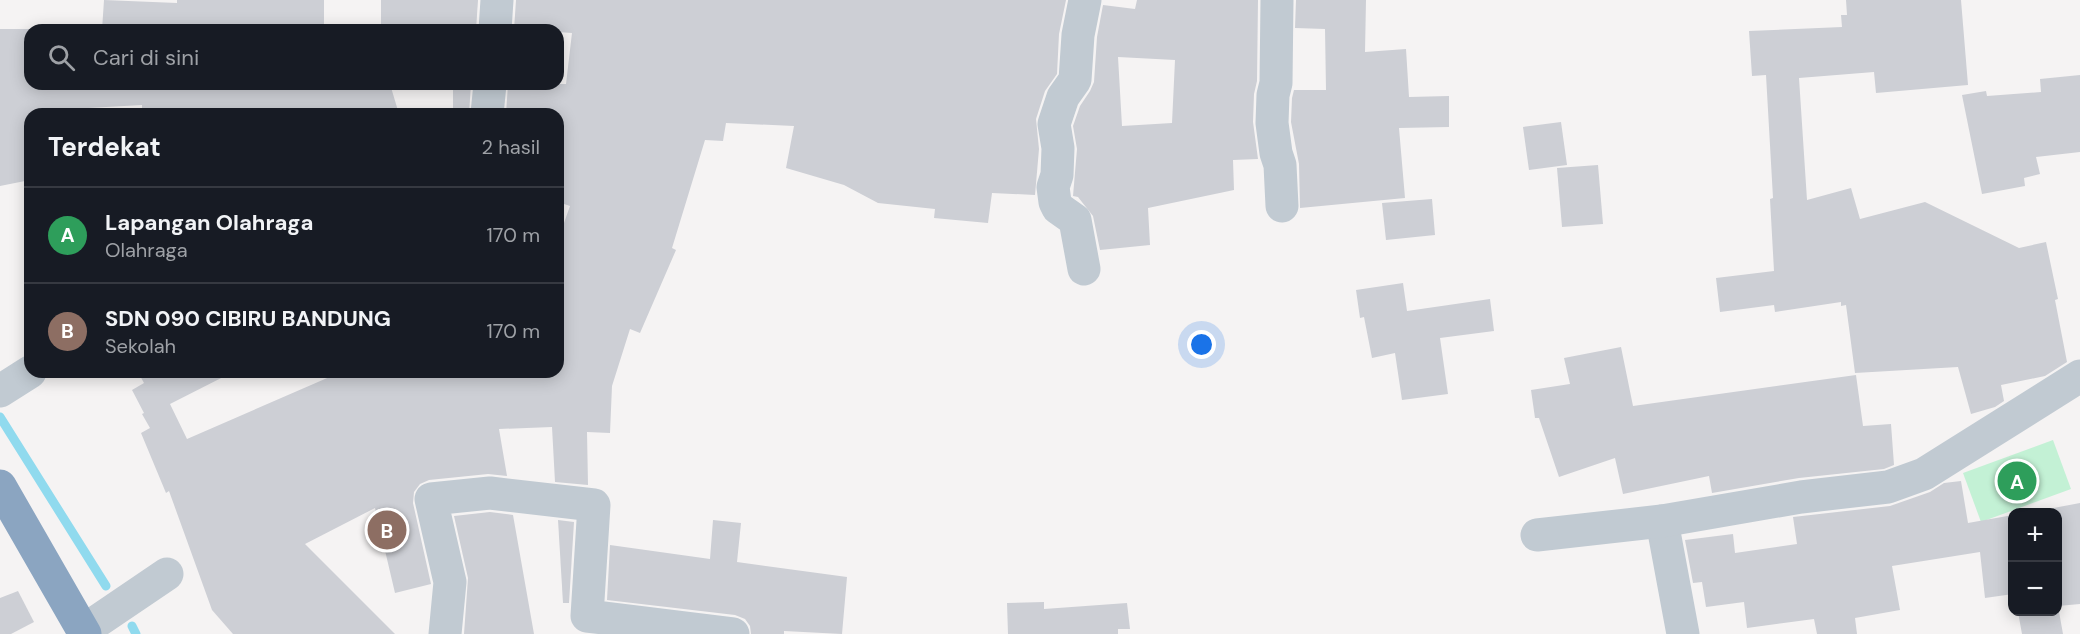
<!DOCTYPE html>
<html lang="id">
<head>
<meta charset="utf-8">
<style>
  :root { --surface:#171b24; --page:#20242c; --text:#f1f3f6; --muted:#9ea1a6; --line:#363941; --accent:#1a73e8 }
  body { margin:0; font-family:"DM Sans",sans-serif; background:var(--page); color:var(--text) }
  .controls { position:absolute; right:18px; bottom:18px; display:grid; overflow:hidden; border-radius:12px; box-shadow:0 3px 15px #0003 }
  .controls button { width:54px; height:54px; display:grid; place-items:center; padding:0; border:0; border-bottom:2px solid var(--line); background:var(--surface); color:var(--text); font:30px sans-serif }
  .you { position:absolute; left:1202px; top:345px; width:21px; height:21px; margin:-15px; border:4px solid #fff; border-radius:50%; background:#1a73e8; box-shadow:0 0 0 9px #1a73e833 }
  .badge { display:grid; place-items:center; width:39px; height:39px; border-radius:50%; background:var(--accent); color:#fff; font-size:20px; font-weight:700 }
  .pin { position:absolute; translate:-50% -50%; border:3px solid #fff; box-shadow:0 2px 6px #0006 }
  .list { margin:0; padding:0; list-style:none }
  h2 { display:flex; justify-content:space-between; align-items:center; height:78px; margin:0; padding:0 24px; font-size:26px }
  h2 small { font-size:20px; font-weight:400; color:var(--muted) }
  .list li { display:grid; grid-template-columns:39px 1fr auto; gap:18px; align-items:center; box-sizing:border-box; height:96px; padding:0 24px; border-top:2px solid var(--line) }
  .list b { display:block; font-size:22px; white-space:nowrap }
  .list p { margin:0; font-size:20px; white-space:nowrap; color:var(--muted) }
  .list em { font-size:20px; font-style:normal; color:var(--muted) }
  .icon { flex:none; width:33px; height:33px; fill:none; stroke:currentColor; stroke-width:2; stroke-linecap:round; stroke-linejoin:round }
  .map { position:relative; flex:none; width:2080px; height:634px; overflow:hidden }
  .search { position:absolute; background:var(--surface); box-shadow:0 3px 15px #0003; left:24px; top:24px; width:540px; height:66px; display:flex; align-items:center; gap:15px; box-sizing:border-box; padding:0 21px; border-radius:18px; color:var(--muted); font-size:22px }
  .panel { position:absolute; background:var(--surface); box-shadow:0 3px 15px #0003; left:24px; top:108px; width:540px; height:270px; border-radius:18px }
  .map>svg:first-child { display:block }
  .green { fill:#c3f1d5 }
  .lines { fill:none; stroke-linecap:round; stroke-linejoin:round }
  .stream { stroke:#90daee; stroke-width:9 }
  .building { fill:#cdcfd5; fill-rule:evenodd }
  .minor { stroke:#c1cad2; stroke-width:33 }
  .highway { stroke:#8ba5c1; stroke-width:33 }
</style>
</head>
<body>
<div class="map">
<svg width="2080" height="634" viewBox="0 0 2080 634">
  <rect width="100%" height="100%" fill="#f5f3f3"/>
  <path class="green" d="M2053,440L2071,489L1981,522L1963,473Z"/>
  <g class="lines">
    <g class="stream">
      <path d="M0,417L106,586"/>
      <path d="M132,626L136,634"/>
    </g>
  </g>
  <g class="building">
    <path d="M104,0L177,3V0H324V30H102Z"/>
    <path d="M381,0H478L476,30H381Z"/>
    <path d="M516,0H1066L1059,34L1057,74L1045,91L1036,119L1039,149L1035,195L992,193L988,223L934,218L935,209L878,203L844,185L786,168L794,126L726,123L723,141L705,140L672,248L676,250L640,333L630,329L612,386L610,433L587,432L588,485L555,482L552,427L499,429L507,476L488,474L429,480L420,484L414,492L413,503L431,584L395,593L375,508L305,544L395,634H233L212,610L169,491L166,493L141,433L150,428L142,414L144,413L132,390L144,383L138,372H233L170,404L187,439L341,372H558V240L570,206L558,202V114H506L508,84H566L572,33L558,32V30H514Z"/>
    <path d="M1137,0H1258L1257,81L1254,94L1253,122L1258,159L1233,160L1234,190L1148,208L1150,245L1100,250L1093,216L1078,197L1073,196L1077,149L1073,126L1080,106L1090,91L1094,82L1097,37L1103,5L1135,9ZM1118,57L1175,60L1172,123L1122,126Z"/>
    <path d="M1296,0H1366L1365,52L1406,49L1409,97L1449,96V127L1399,128L1405,198L1300,208L1299,164L1291,122L1292,98L1294,90H1326L1325,29L1295,28Z"/>
    <path d="M1846,0H1961L1968,85L1876,93L1874,72L1799,78L1807,200L1851,188L1860,219L1925,202L2019,248L2046,242L2058,299L2055,300L2067,362L2045,376L2001,385L2004,401L1995,407L1971,414L1958,367L1855,373L1846,305L1841,306V302L1775,312L1774,305L1720,312L1716,278L1774,271L1770,199L1773,198L1766,75L1752,76L1749,31L1842,27L1841,15H1847Z"/>
    <path d="M0,29H30V84H390L399,114H142V105L35,111V114H30V180L0,186Z"/>
    <path d="M2080,75V152L2036,157L2040,174L2024,178L2025,186L1982,194L1962,95L1986,91L1987,96L2041,92L2040,79Z"/>
    <path d="M453,84H471L469,114H453Z"/>
    <path d="M1561,122L1567,165L1529,170L1523,127Z"/>
    <path d="M1598,165L1603,224L1562,227L1557,168Z"/>
    <path d="M1432,199L1435,235L1386,240L1382,203Z"/>
    <path d="M1403,283L1407,311L1490,299L1494,331L1440,338L1448,394L1402,400L1395,353L1372,358L1364,317L1360,318L1356,290Z"/>
    <path d="M1621,347L1633,406L1856,375L1863,426L1891,424L1894,465L1884,469L1799,478L1712,493L1709,476L1623,494L1615,458L1559,477L1539,418H1535L1531,390L1570,384L1564,358Z"/>
    <path d="M1961,481L1968,523L2013,515V594L1985,598L1980,552L1892,566L1900,610L1855,618L1857,634H1817L1814,619L1747,628L1744,602L1706,607L1702,582L1693,583L1685,540L1733,534L1735,553L1797,544L1793,517L1890,506L1930,492L1944,483Z"/>
    <path d="M2080,503V604L2058,606L2063,634H2022L2018,612H2058V513H2027Z"/>
    <path d="M490,512L513,515L534,634H464L468,578L454,516Z"/>
    <path d="M558,520L574,522L569,603H563Z"/>
    <path d="M713,520L741,523L737,562L847,577L842,634L784,631V634H751L750,626L745,619L735,615L607,600L610,545L710,559Z"/>
    <path d="M18,591L34,622L11,634H0V598Z"/>
    <path d="M1044,602V609L1127,603L1130,629H1118V634H1008L1007,603Z"/>
  </g>
  <g class="lines">
    <g class="minor">
      <path d="M1277,0L1276,83L1273,95L1272,123L1276,153L1280,165L1282,206"/>
      <path d="M495,30L497,0"/>
      <path d="M487,114L490,84"/>
      <path d="M1084,269L1075,220L1058,208L1055,202L1053,187L1057,175L1058,148L1054,124L1063,97L1075,80L1078,35L1085,0"/>
      <path d="M0,391L30,372"/>
      <path d="M1662,521L1683,634"/>
      <path d="M1537,535L1662,521L1801,497L1888,487L1924,474L2080,376"/>
      <path d="M83,631L167,574"/>
      <path d="M445,634L450,582L431,499L490,493L594,505L587,616L733,634"/>
    </g>
    <path class="highway" d="M0,486L85,634"/>
  </g>
</svg>
<div class="controls">
<button>+</button>
<button>−</button>
</div>
<div class="you"></div>
<div class="pin badge" style="left:2017px;top:481px;background:#2e9e5b">A</div>
<div class="pin badge" style="left:387px;top:530px;background:#8d6e63">B</div>
<div class="search"><svg class="icon" aria-label="search" viewBox="0 0 24 24"><circle cx="10" cy="10" r="6"/><path d="M15 15l6 6"/></svg>Cari di sini</div>
<section class="panel">
<h2>Terdekat<small>2 hasil</small></h2>
<ul class="list">
<li><span class="badge" style="background:#2e9e5b">A</span><div><b>Lapangan Olahraga</b><p>Olahraga</p></div><em>170 m</em></li>
<li><span class="badge" style="background:#8d6e63">B</span><div><b>SDN 090 CIBIRU BANDUNG</b><p>Sekolah</p></div><em>170 m</em></li>
</ul>
</section>
</div>
</body>
</html>
